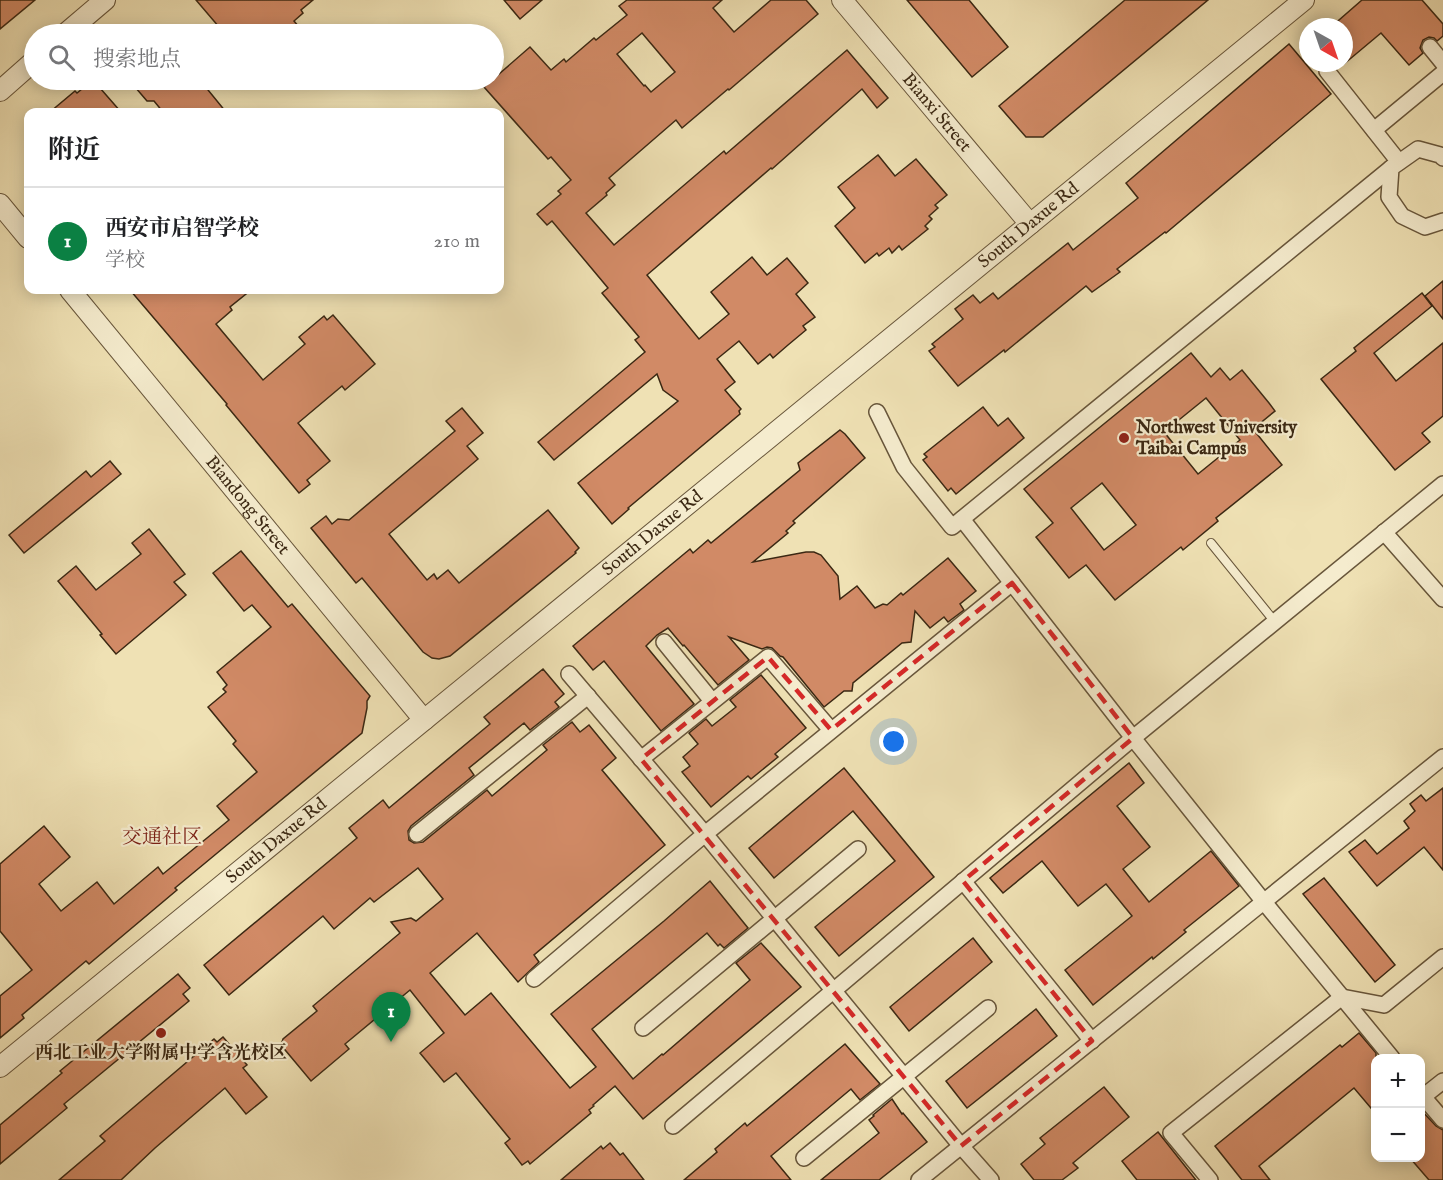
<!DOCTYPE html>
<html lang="zh">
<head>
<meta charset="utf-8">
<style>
  :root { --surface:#fff; --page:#f6f6f6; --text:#202124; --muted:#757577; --line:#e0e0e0; --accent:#0b8043 }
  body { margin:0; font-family:"IM FELL English","Noto Serif SC",serif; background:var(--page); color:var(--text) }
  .controls { position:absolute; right:18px; bottom:18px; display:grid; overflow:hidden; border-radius:12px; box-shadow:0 3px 15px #0003 }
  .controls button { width:54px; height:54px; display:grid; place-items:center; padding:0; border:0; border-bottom:2px solid var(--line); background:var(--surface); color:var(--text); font:30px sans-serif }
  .compass { position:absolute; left:1299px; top:18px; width:54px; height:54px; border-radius:50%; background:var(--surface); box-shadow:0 3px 15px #0003; rotate:140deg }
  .you { position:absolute; left:894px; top:742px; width:21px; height:21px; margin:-15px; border:4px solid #fff; border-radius:50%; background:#1a73e8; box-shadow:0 0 0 9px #1a73e833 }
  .badge { display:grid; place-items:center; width:39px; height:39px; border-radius:50%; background:var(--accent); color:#fff; font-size:20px; font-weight:700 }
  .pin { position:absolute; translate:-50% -50px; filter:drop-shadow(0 2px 3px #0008) }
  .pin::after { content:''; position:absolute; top:32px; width:21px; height:18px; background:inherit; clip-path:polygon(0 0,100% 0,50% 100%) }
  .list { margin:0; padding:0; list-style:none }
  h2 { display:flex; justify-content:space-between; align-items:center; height:78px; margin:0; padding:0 24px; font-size:26px }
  h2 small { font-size:20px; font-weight:400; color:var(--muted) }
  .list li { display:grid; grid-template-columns:39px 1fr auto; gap:18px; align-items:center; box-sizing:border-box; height:108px; padding:0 24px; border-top:2px solid var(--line) }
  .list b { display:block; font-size:22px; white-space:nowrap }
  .list p { margin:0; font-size:20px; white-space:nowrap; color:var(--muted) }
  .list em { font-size:20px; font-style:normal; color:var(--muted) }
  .icon { flex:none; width:33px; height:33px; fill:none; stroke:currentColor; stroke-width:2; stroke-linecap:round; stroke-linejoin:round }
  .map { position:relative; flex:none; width:1443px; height:1180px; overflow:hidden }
  .search { position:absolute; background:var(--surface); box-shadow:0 3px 15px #0003; left:24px; top:24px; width:480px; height:66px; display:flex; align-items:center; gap:15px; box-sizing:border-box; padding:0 21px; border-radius:33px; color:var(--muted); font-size:22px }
  .panel { position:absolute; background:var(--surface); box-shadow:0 3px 15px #0003; left:24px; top:108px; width:480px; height:186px; border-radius:12px }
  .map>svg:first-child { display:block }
  .building { fill:#d18a66; stroke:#3b2813; stroke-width:1.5; fill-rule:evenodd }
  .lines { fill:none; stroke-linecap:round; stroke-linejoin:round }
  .service-casing { stroke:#68563b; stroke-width:10 }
  .minor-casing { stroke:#68563b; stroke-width:18 }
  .tertiary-casing { stroke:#68563b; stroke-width:22 }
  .service { stroke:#f5ecce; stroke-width:8 }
  .minor { stroke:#f5ecce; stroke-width:15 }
  .tertiary { stroke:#f5ecce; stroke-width:20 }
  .marked { fill:none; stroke:#d62828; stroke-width:4.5; stroke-dasharray:12 8; stroke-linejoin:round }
  .poi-dot { fill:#8f2418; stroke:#f5ecce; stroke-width:2 }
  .labels { text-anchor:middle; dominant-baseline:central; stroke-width:4.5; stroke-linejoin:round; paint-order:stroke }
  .street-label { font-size:18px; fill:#3b2813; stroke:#f5ecce }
  .poi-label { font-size:18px; font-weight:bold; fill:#3b2813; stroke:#f5ecce; text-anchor:start }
  .neighbourhood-label { font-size:20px; fill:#7a1f14; stroke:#f5ecce }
</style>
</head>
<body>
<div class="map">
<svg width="1443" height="1180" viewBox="0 0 1443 1180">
  <rect width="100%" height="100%" fill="#efe1b4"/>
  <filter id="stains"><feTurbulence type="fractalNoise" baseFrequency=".00333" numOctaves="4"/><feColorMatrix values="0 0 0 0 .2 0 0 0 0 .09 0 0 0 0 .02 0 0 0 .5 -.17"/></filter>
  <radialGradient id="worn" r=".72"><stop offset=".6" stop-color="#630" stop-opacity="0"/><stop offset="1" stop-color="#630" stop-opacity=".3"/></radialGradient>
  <g class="building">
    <path d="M0,0H35L0,29Z"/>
    <path d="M196,0H313L301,10L303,13L294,21L299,27L290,34H225Z"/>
    <path d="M504,0H542L520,19Z"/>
    <path d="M627,0H722L713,8L734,32L771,0H806L818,14L729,90L728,89L682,128L676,120L609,178L615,185L606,193L607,195L586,213L614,245L724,151L726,154L847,50L888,98L877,108L862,89L772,169L771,168L647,275L699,339L729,314L711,292L752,257L767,275L787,258L808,283L796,294L815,317L803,326L806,330L788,345L773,358L770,354L758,364L739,341L717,359L735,382L725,390L741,409L739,411L740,414L628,508L629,509L612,524L578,483L678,401L663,390L657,374L554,460L538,442L645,352L635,340L639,337L602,293L608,288L552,221L547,225L537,214L561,194L558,191L571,180L551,157L548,159L484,87L530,47L551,70L564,59L566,62L594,38L596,40L627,15L619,6ZM642,33L675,72L651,92L645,85L644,86L617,54Z"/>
    <path d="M907,0H969L1008,47L972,77Z"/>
    <path d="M1125,0H1208L1043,137H1026L999,106Z"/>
    <path d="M1362,0H1422L1443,24V36L1437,41L1434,38L1429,37L1423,40L1420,48L1423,53L1409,65L1381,33L1344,64V27H1331Z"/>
    <path d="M1289,44L1331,94L1166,233L1165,232L1117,269L1120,272L1092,292L1086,286L1005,352L1004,350L958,386L929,351L935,347L932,344L963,319L955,309L973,295L980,303L993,293L998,299L1068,243L1073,250L1138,198L1126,183Z"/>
    <path d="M93,80L121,112H50L75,91L77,93Z"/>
    <path d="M129,80H193L200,88L204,85L226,112H163L154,101H147Z"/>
    <path d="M878,155L895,176L916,159L947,195L935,205L938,208L929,216L932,219L925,226L928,229L902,250L899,246L892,253L889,248L879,256L877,253L865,263L835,226L855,208L838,187Z"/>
    <path d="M1443,281V319L1425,296Z"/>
    <path d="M130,290H251L230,307L232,310L216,324L263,380L305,344L299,337L324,316L327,320L333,315L375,364L345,390L342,386L298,423L330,461L307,480L310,484L299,493L226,405L227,404Z"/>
    <path d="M1422,293L1432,306L1374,353L1396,381L1443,343V416L1422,433L1430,442L1395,470L1321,379L1356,351L1354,348Z"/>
    <path d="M1191,353L1211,377L1220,368L1230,380L1242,370L1269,403L1275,411L1253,429L1282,465L1216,518L1218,521L1183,550L1181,547L1115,600L1086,565L1069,578L1036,537L1053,523L1024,489ZM1206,398L1240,440L1198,474L1164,432ZM1102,483L1136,525L1104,550L1071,508Z"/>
    <path d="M983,407L998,426L1008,418L1024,438L956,494L951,488L948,491L923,460L927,457L924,454Z"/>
    <path d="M462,408L483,433L467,446L478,459L389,534L427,580L434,574L437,579L448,570L459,583L548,510L579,548L575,552L576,553L450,656L439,659L432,658L423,652L362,578L356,583L311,528L326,516L332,524L338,519L349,520L455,431L446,421Z"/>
    <path d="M840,430L845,434L865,458L793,521L795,523L786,531L788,533L753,562L806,552H814L821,555L838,576L840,599L857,586L875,608L883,604L887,605L901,593L903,595L948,558L976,591L960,604L964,610L948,622L944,617L930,628L915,611L911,642L902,643L853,683L852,691H844L824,707L783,657L780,656L772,648L767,647L762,649L729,637L749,660L718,685L684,645L683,646L668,628L657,635L646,646L694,704L661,731L604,661L593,670L573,646L690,549L693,553L708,540L711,543L800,470L798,463Z"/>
    <path d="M110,461L121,474L24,553L9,535L86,471L91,477Z"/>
    <path d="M149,529L185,574L174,582L186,595L116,654L100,635L102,634L58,581L76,566L96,590L141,554L132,543Z"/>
    <path d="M241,551L288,607L292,604L370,696L367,701V708L362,733L175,888L177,890L89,964L86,961L22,1015L24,1018L0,1038V996L32,970L0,931V864L44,826L70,857L39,884L61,911L97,882L114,904L158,867L163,874L229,820L217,806L257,772L233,744L236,741L208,707L226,692L223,689L227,685L217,672L271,627L252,605L244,611L213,573Z"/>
    <path d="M543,669L564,694L555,702L559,707L530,730L524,723L469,768L474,775L411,826L408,831L409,840L414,843L423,842L487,790L492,796L547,750L543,745L572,722L580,732L589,725L616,758L602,770L665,845L534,955L539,962L518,982L477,933L430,973L465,1015L491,993L570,1088L596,1067L551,1014L664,921L710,881L748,928L724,948L720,944L718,946L707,933L592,1029L633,1079L662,1054L663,1055L750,980L736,963L761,943L801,987L643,1119L615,1086L593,1105L594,1106L589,1110L591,1113L530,1164L528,1161L522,1165L505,1143L510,1139L456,1073L444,1082L420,1053L444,1033L410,990L345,1044L349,1049L311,1081L281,1045L283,1039L317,1011L313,1006L400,933L391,922L411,918L416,921L443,899L418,868L374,902L370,898L334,929L323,916L229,995L204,965L357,838L349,828L383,800L389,808L490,724L484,717Z"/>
    <path d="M761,675L806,728L775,754L778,757L751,779L748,776L711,807L682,772L690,766L683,757L698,744L689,733L706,719L712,726L736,707L730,700Z"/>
    <path d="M1129,763L1144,783L1117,806L1150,847L1123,869L1149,902L1211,851L1239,886L1184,930L1186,932L1153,959L1152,957L1093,1005L1065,970L1132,916L1106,884L1078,906L1042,861L1003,893L990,878Z"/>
    <path d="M844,768L934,877L839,956L815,927L895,861L853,811L774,878L749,848Z"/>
    <path d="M1443,788V870L1424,847L1377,886L1349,852L1365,840L1377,854L1409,828L1404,821L1415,811L1410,804L1421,795L1426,801Z"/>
    <path d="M1324,878L1395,965L1375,982L1303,894Z"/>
    <path d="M973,938L992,962L909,1031L890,1007Z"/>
    <path d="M178,974L190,988L183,994L189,1001L64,1104L67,1108L0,1164V1125L62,1073L60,1071Z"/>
    <path d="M1036,1009L1057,1036L967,1108L946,1081Z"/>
    <path d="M1359,1033L1376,1053V1114L1354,1088L1259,1166L1270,1180H1242L1215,1146L1340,1045L1342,1047Z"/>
    <path d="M223,1037L247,1065L243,1068L267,1097L246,1114L225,1088L155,1148L121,1180H59L105,1141L100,1136L214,1039L217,1042Z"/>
    <path d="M845,1044L880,1084L860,1100L851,1089L771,1156L791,1180H684L717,1152L715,1149L745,1123L747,1126Z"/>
    <path d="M1104,1087L1129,1117L1073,1163L1078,1168L1062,1180H1034L1021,1164L1045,1144L1040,1138Z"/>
    <path d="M892,1099L902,1114L903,1113L927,1142L879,1180H821L879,1133L869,1120L874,1116L873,1115Z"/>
    <path d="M1420,1109L1436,1126L1443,1130V1180H1429L1410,1158H1420Z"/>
    <path d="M1158,1132L1196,1180H1137L1122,1161Z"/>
    <path d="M610,1143L620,1155L623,1153L644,1180H561L601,1146L603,1149Z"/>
  </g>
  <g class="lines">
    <defs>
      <path id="service" d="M1211,543L1275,622"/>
      <g id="minor">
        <path d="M1430,47L1443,63"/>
        <path d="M1327,71L1399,162"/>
        <path d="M1374,130L1443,73"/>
        <path d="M1443,158L1440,155L1418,149L1391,168L1389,197L1402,216L1425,227L1443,221"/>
        <path d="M877,412L904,467L952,527L1391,168"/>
        <path d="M1384,532L1443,599"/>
        <path d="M664,642L712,701"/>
        <path d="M641,759L768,657L831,730"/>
        <path d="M417,834L588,696"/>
        <path d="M963,881L1092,1041"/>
        <path d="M534,979L705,834L569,674"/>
        <path d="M643,1028L858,849"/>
        <path d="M1392,1058L1264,902L1133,738L1443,484"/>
        <path d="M1420,1093L1443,1120"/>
        <path d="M1424,1096L1443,1081"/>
        <path d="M673,1126L1133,738L962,519"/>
        <path d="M804,1158L988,1008"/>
        <path d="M919,1180L1443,757"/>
        <path d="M991,1180L961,1146L705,834L1012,583"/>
        <path d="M1210,1180L1171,1133L1342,997L1384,1005L1443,957"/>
      </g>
      <g id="tertiary">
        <path id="s1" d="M842,0L1030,224"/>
        <path d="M65,34L105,0"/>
        <path d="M0,91L34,61"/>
        <path d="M0,204L28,238"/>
        <path id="s2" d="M70,290L424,720"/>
        <path id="s3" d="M0,1067L1304,0"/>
      </g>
    </defs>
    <use href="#service" class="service-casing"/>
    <use href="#minor" class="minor-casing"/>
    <use href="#tertiary" class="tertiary-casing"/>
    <use href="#service" class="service"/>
    <use href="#minor" class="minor"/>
    <use href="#tertiary" class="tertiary"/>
  </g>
  <path class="marked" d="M1012,583L1133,738L963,881L1092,1041L961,1146L641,759L768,657L831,730Z"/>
  <g class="poi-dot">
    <circle cx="1124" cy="438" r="6"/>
    <circle cx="161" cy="1033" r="6"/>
  </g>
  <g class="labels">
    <g class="street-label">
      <text stroke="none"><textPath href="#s1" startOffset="147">Bianxi Street</textPath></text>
      <text stroke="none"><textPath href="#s3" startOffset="1329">South Daxue Rd</textPath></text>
      <text stroke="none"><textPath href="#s2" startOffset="279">Biandong Street</textPath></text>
      <text stroke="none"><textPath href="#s3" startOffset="843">South Daxue Rd</textPath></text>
      <text stroke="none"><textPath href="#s3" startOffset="357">South Daxue Rd</textPath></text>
    </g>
    <g class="poi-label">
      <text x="1136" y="428">Northwest University<tspan x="1136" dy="21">Taibai Campus</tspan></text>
      <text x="161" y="1053" text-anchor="middle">西北工业大学附属中学含光校区</text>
    </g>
    <g class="neighbourhood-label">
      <text x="162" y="837">交通社区</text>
    </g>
  </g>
  <rect width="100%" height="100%" filter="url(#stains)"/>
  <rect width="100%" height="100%" fill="url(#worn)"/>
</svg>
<div class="controls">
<button>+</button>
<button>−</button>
</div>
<svg class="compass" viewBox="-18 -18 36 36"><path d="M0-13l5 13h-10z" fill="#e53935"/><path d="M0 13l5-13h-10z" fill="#757577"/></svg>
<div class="you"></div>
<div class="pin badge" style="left:391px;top:1042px">1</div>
<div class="search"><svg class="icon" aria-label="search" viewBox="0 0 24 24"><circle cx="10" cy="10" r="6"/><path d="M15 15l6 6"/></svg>搜索地点</div>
<section class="panel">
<h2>附近<small></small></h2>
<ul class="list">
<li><span class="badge">1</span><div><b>西安市启智学校</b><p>学校</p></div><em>210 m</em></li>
</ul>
</section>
</div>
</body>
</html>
